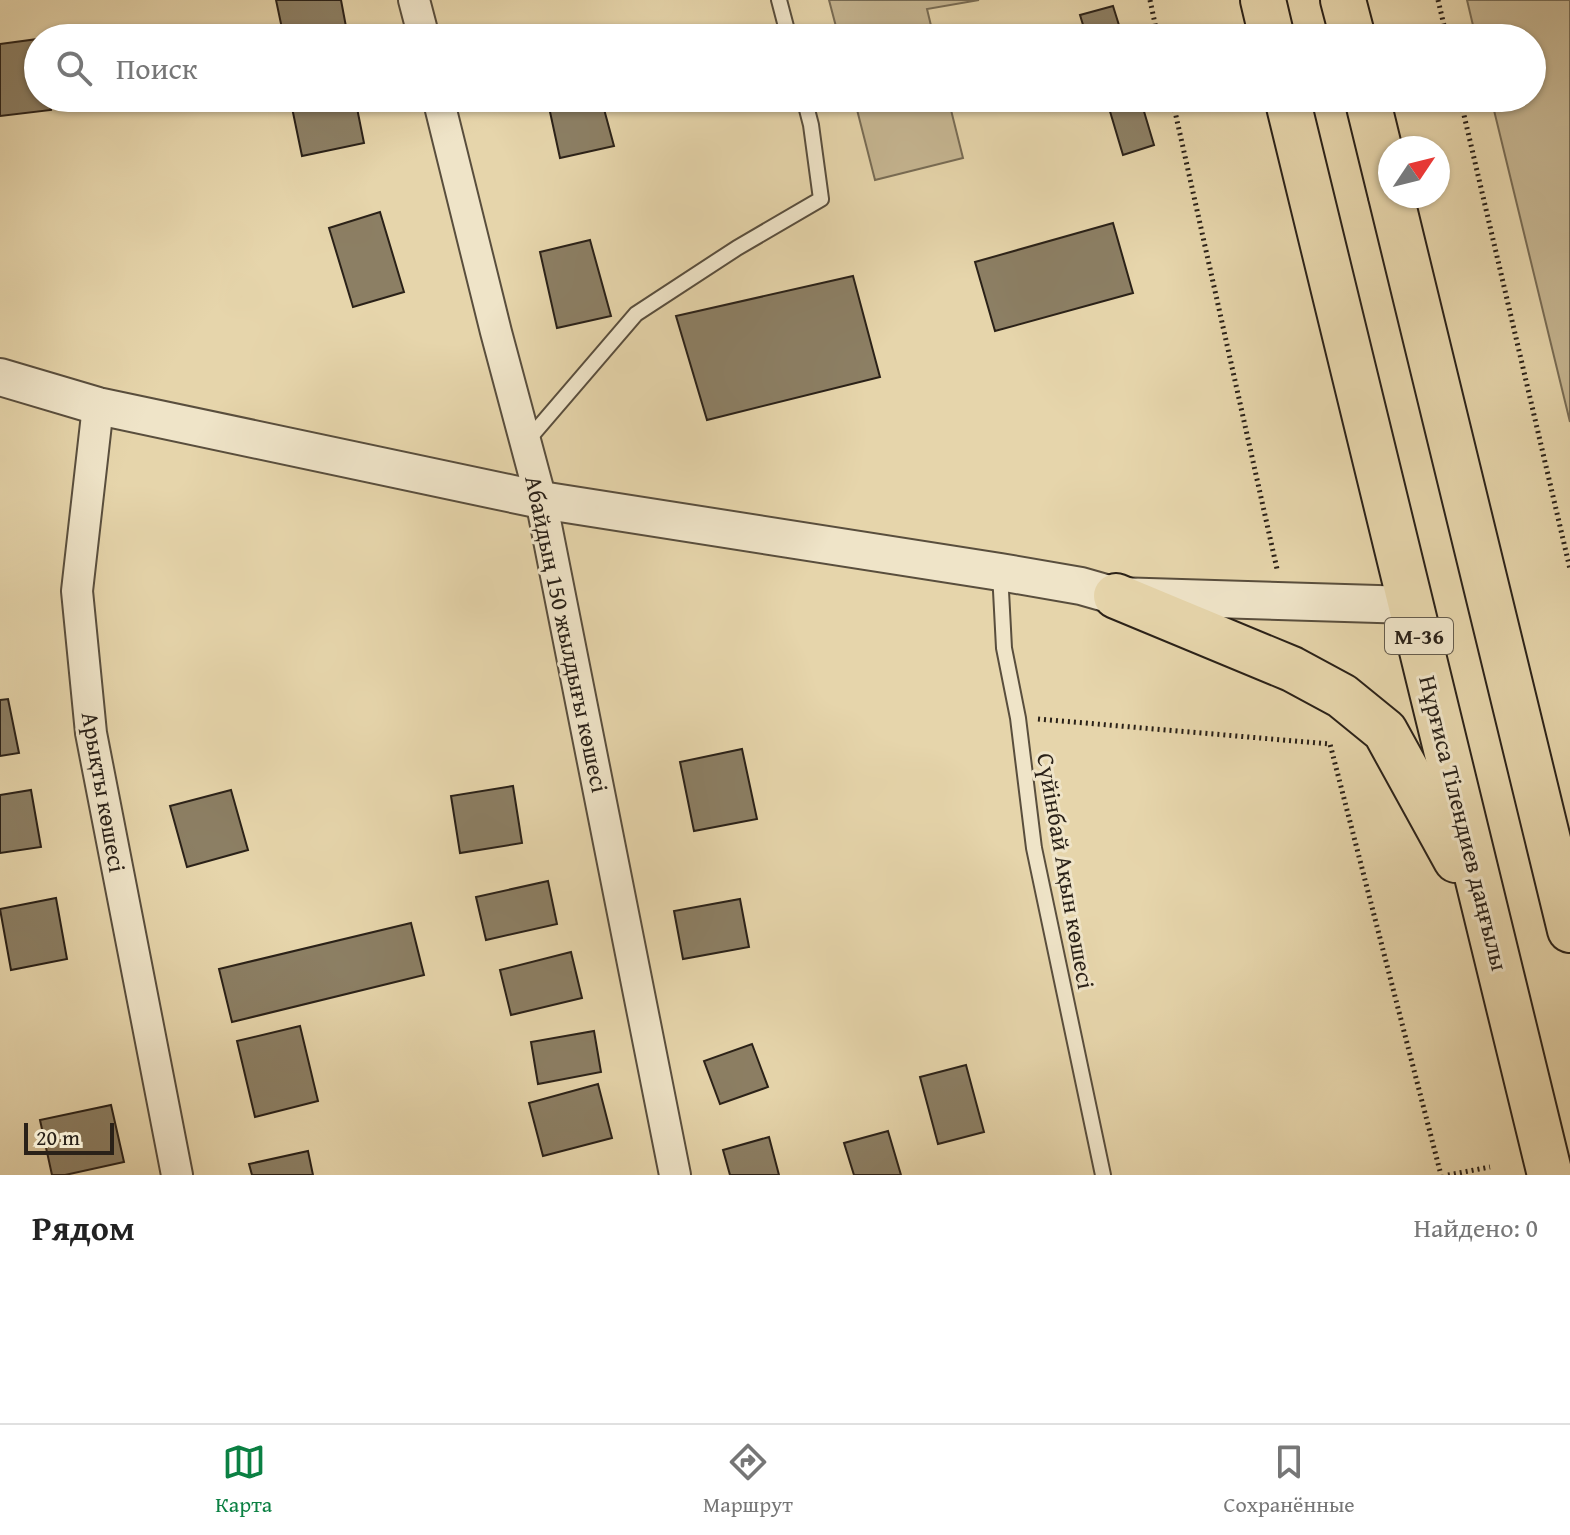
<!DOCTYPE html>
<html lang="ru">
<head>
<meta charset="utf-8">
<style>
  :root { --surface:#fff; --page:#f6f6f6; --text:#222; --muted:#767676; --line:#e0e0e0; --accent:#0b8043 }
  body { margin:0; font-family:"Gentium Book Plus",serif; background:var(--page); color:var(--text) }
  .compass { position:absolute; left:1378px; top:136px; width:72px; height:72px; border-radius:50%; background:var(--surface); box-shadow:0 2px 6px #0004; rotate:55deg }
  .scale { position:absolute; left:24px; bottom:20px; width:90px; box-sizing:border-box; padding-left:8px; border:4px solid #2a2118; border-top:0; font-size:22px; line-height:28px; white-space:nowrap; color:#2a2118; -webkit-text-stroke:6px #efe4c8; paint-order:stroke }
  .list { margin:0; padding:0; list-style:none }
  h2 { display:flex; justify-content:space-between; align-items:center; height:104px; margin:0; padding:0 32px; font-size:34px }
  h2 small { font-size:26px; font-weight:400; color:var(--muted) }
  .icon { flex:none; width:44px; height:44px; fill:none; stroke:currentColor; stroke-width:2; stroke-linecap:round; stroke-linejoin:round }
  .map { position:relative; flex:none; width:1570px; height:1175px; overflow:hidden }
  .search { position:absolute; background:var(--surface); box-shadow:0 2px 6px #0004; left:24px; right:24px; top:24px; height:88px; display:flex; align-items:center; gap:20px; box-sizing:border-box; padding:0 28px; border-radius:44px; color:var(--muted); font-size:30px }
  .sheet { height:248px; background:var(--surface) }
  nav { display:flex; justify-content:space-around; align-items:center; box-sizing:border-box; height:112px; border-top:2px solid var(--line); background:var(--surface); font-size:22px; color:var(--muted) }
  nav a { display:grid; justify-items:center; gap:4px }
  nav .on { color:var(--accent) }
  .map>svg:first-child { display:block }
  .green { fill:#c6b692; stroke:#786c55; stroke-width:2 }
  .building { fill:#8c7f64; stroke:#2a2118; stroke-width:2 }
  .lines { fill:none; stroke-linecap:round; stroke-linejoin:round }
  .service-casing { stroke:#594e3d; stroke-width:18 }
  .minor-casing { stroke:#594e3d; stroke-width:34 }
  .tertiary-casing { stroke:#594e3d; stroke-width:40 }
  .primary-casing { stroke:#2a2118; stroke-width:48 }
  .path { stroke:#2a2118; stroke-width:5; stroke-dasharray:2 4; stroke-linecap:butt }
  .service { stroke:#efe4c8; stroke-width:14 }
  .minor { stroke:#efe4c8; stroke-width:30 }
  .tertiary { stroke:#efe4c8; stroke-width:36 }
  .primary { stroke:#e6d5ab; stroke-width:44 }
  .labels { text-anchor:middle; dominant-baseline:central; stroke-width:6; stroke-linejoin:round; paint-order:stroke }
  .shield { fill:#efe4c8; stroke:#655c4d; stroke-width:2 }
  .shield-label { font-size:22px; font-weight:bold; fill:#2a2118 }
  .street-label { font-size:24px; fill:#2a2118; stroke:#efe4c8 }
</style>
</head>
<body>
<div class="map">
<svg width="1570" height="1175" viewBox="0 0 1570 1175">
  <rect width="100%" height="100%" fill="#e6d5ab"/>
  <filter id="stains"><feTurbulence type="fractalNoise" baseFrequency=".0025" numOctaves="4"/><feColorMatrix values="0 0 0 0 .2 0 0 0 0 .09 0 0 0 0 .02 0 0 0 .5 -.17"/></filter>
  <radialGradient id="worn" r=".72"><stop offset=".6" stop-color="#630" stop-opacity="0"/><stop offset="1" stop-color="#630" stop-opacity=".3"/></radialGradient>
  <g class="green">
    <path d="M829,0H979L927,9L934,38H839Z"/>
    <path d="M1467,0H1570V422L1491,98H1532V38H1476Z"/>
    <path d="M854,98H948L963,158L875,180Z"/>
  </g>
  <g class="building">
    <path d="M276,0H341L347,32L318,38H284Z"/>
    <path d="M1113,6L1123,38H1087L1080,15Z"/>
    <path d="M38,39V98H49L51,110L0,116V44Z"/>
    <path d="M290,98H355L364,143L302,156Z"/>
    <path d="M547,98H601L614,146L560,158Z"/>
    <path d="M1106,98H1140L1154,145L1123,155Z"/>
    <path d="M380,212L404,292L353,307L329,228Z"/>
    <path d="M1113,223L1133,293L995,331L975,262Z"/>
    <path d="M590,240L611,316L557,328L540,252Z"/>
    <path d="M853,276L880,377L707,420L676,316Z"/>
    <path d="M8,699L19,753L0,756V700Z"/>
    <path d="M742,749L757,819L694,831L680,762Z"/>
    <path d="M513,786L522,843L460,853L451,796Z"/>
    <path d="M31,790L41,847L0,853V795Z"/>
    <path d="M231,790L248,850L187,867L170,806Z"/>
    <path d="M548,881L557,924L486,940L476,897Z"/>
    <path d="M56,898L67,959L11,970L0,909Z"/>
    <path d="M740,899L749,947L683,959L674,911Z"/>
    <path d="M411,923L424,975L232,1022L219,969Z"/>
    <path d="M571,952L582,998L511,1015L500,970Z"/>
    <path d="M300,1026L318,1101L255,1117L237,1041Z"/>
    <path d="M594,1031L601,1072L538,1084L531,1042Z"/>
    <path d="M752,1044L768,1087L720,1104L704,1061Z"/>
    <path d="M966,1065L984,1132L938,1144L920,1077Z"/>
    <path d="M598,1084L612,1138L543,1156L529,1103Z"/>
    <path d="M111,1105L124,1162L65,1175H52L40,1120Z"/>
    <path d="M888,1131L901,1175H854L844,1143Z"/>
    <path d="M769,1137L779,1175H730L723,1150Z"/>
    <path d="M308,1151L313,1175H252L249,1164Z"/>
  </g>
  <g class="lines">
    <defs>
      <g id="service">
        <path d="M779,0L789,38"/>
        <path d="M527,441L636,314L737,248L821,199L811,125L804,98"/>
        <path d="M1000,572L1004,648L1018,718L1034,848L1103,1175"/>
      </g>
      <g id="minor">
        <path d="M414,0L424,38"/>
        <path d="M438,98L496,332L541,500L675,1175"/>
        <path d="M98,406L77,591L91,733L177,1175"/>
      </g>
      <path id="tertiary" d="M0,377L98,406L541,500L1000,572L1081,586L1116,596L1411,605"/>
      <g id="primary">
        <path d="M1263,0L1272,38"/>
        <path d="M1343,0L1353,38"/>
        <path d="M1287,98L1550,1175"/>
        <path d="M1367,98L1390,192"/>
        <path d="M1391,196L1570,930"/>
        <path d="M1116,596L1292,669L1342,696L1385,731L1456,860"/>
      </g>
    </defs>
    <use href="#service" class="service-casing"/>
    <use href="#minor" class="minor-casing"/>
    <use href="#tertiary" class="tertiary-casing"/>
    <use href="#primary" class="primary-casing"/>
    <g class="path">
      <path d="M1150,0L1158,38"/>
      <path d="M1438,0L1447,38"/>
      <path d="M1172,98L1277,569"/>
      <path d="M1460,98L1570,569"/>
      <path d="M1038,719L1330,744L1441,1175"/>
      <path d="M1448,1175L1490,1167"/>
    </g>
    <use href="#service" class="service"/>
    <use href="#minor" class="minor"/>
    <use href="#tertiary" class="tertiary"/>
    <use href="#primary" class="primary"/>
  </g>
  <g class="labels">
    <rect class="shield" x="1385" y="618" width="68" height="36" rx="6"/>
    <g class="shield-label">
      <text x="1419" y="636">M-36</text>
    </g>
    <g class="street-label">
      <text transform="translate(567 634) rotate(78)">Абайдың 150 жылдығы көшесі</text>
      <text transform="translate(104 792) rotate(80)">Арықты көшесі</text>
      <text transform="translate(1464 823) rotate(76)">Нұрғиса Тілендиев даңғылы</text>
      <text transform="translate(1066 871) rotate(80)">Сүйінбай Ақын көшесі</text>
    </g>
  </g>
  <rect width="100%" height="100%" filter="url(#stains)"/>
  <rect width="100%" height="100%" fill="url(#worn)"/>
</svg>
<svg class="compass" viewBox="-18 -18 36 36"><path d="M0-13l5 13h-10z" fill="#e53935"/><path d="M0 13l5-13h-10z" fill="#767676"/></svg>
<div class="scale">20 m</div>
<div class="search"><svg class="icon" aria-label="search" viewBox="0 0 24 24"><circle cx="10" cy="10" r="6"/><path d="M15 15l6 6"/></svg>Поиск</div>
</div>
<section class="sheet">
<h2>Рядом<small>Найдено: 0</small></h2>
<ul class="list">
</ul>
</section>
<nav>
<a class="on"><svg class="icon" aria-label="map" viewBox="0 0 24 24"><path d="M3 6l6-2 6 2 6-2v14l-6 2-6-2-6 2zM9 4v14M15 6v14"/></svg>Карта</a>
<a><svg class="icon" aria-label="directions" viewBox="0 0 24 24"><path d="M12 3l9 9-9 9-9-9zM9 14v-3h6M13 9l2 2-2 2"/></svg>Маршрут</a>
<a><svg class="icon" aria-label="saved" viewBox="0 0 24 24"><path d="M7 4h10v16l-5-4-5 4z"/></svg>Сохранённые</a>
</nav>
</body>
</html>
